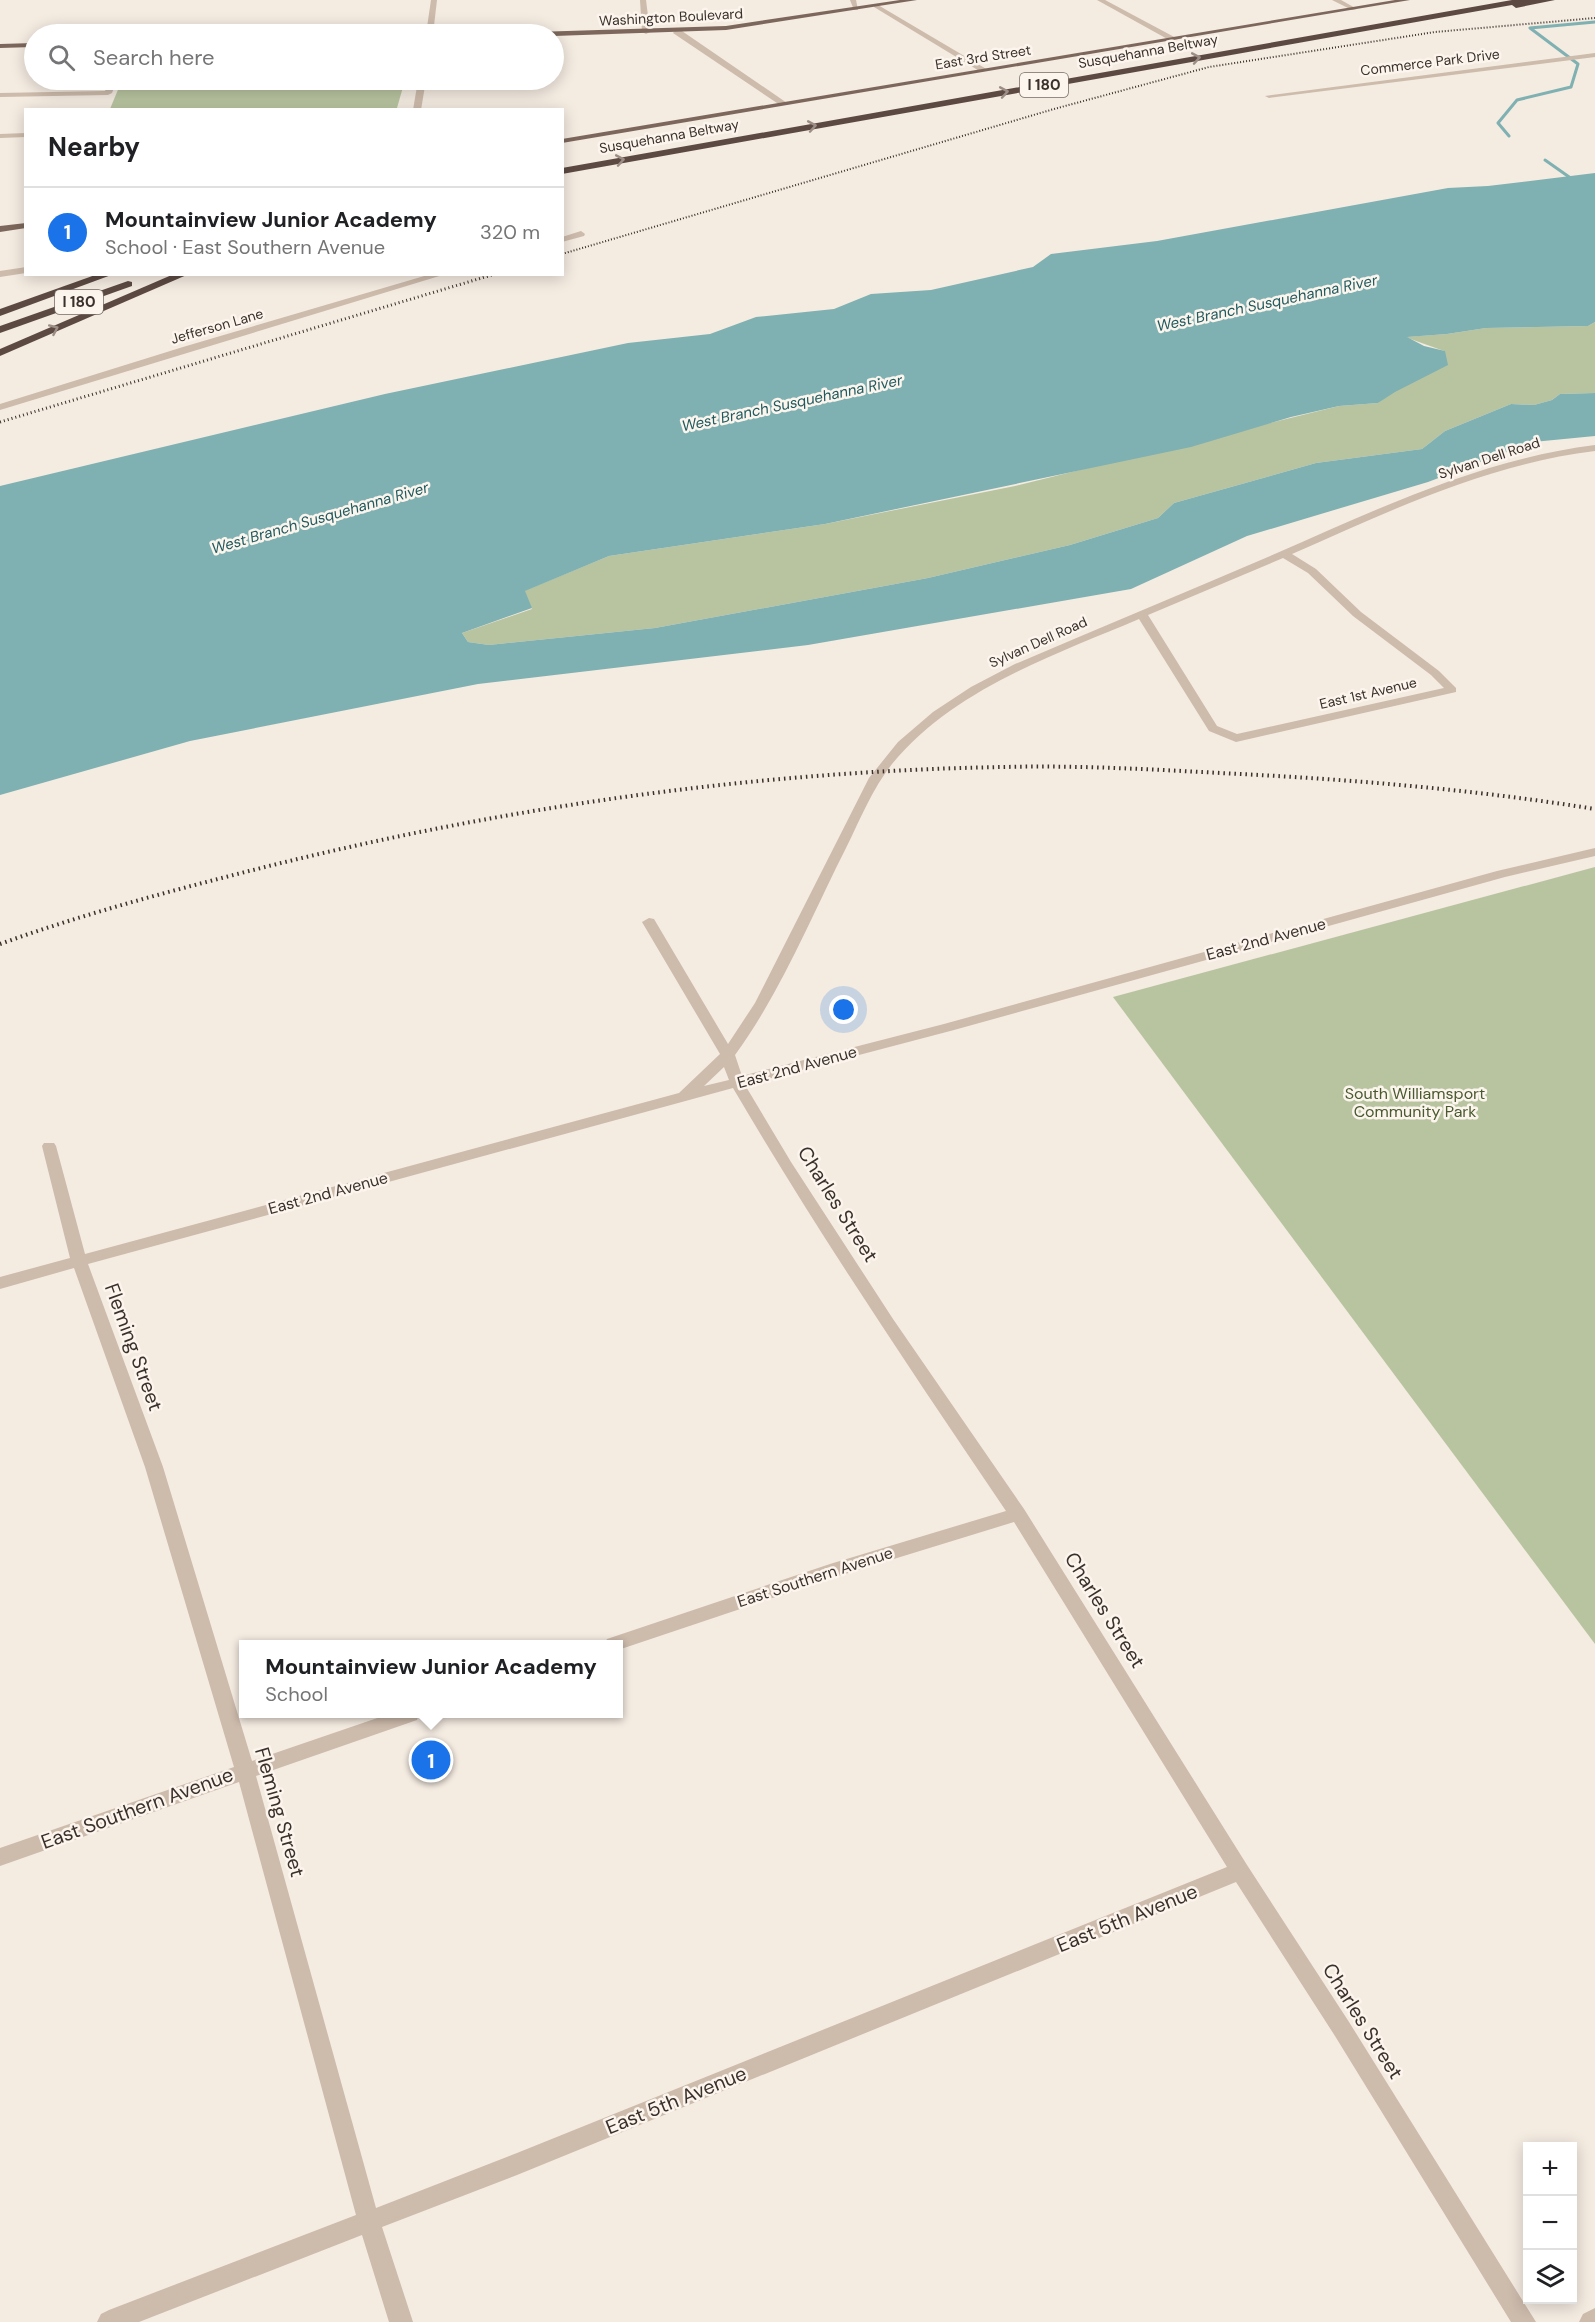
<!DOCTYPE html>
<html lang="en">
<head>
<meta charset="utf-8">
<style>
  :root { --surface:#fff; --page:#f2f2f2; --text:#202124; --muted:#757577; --line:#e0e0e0; --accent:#1a73e8 }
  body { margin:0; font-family:"DM Sans",sans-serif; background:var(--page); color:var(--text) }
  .controls { position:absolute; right:18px; bottom:18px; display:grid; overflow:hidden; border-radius:0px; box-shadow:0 3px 15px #0003 }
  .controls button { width:54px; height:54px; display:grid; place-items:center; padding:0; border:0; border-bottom:2px solid var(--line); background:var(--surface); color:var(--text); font:30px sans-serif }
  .you { position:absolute; left:844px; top:1010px; width:21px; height:21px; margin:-15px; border:4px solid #fff; border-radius:50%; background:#1a73e8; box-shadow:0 0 0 9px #1a73e833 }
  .badge { display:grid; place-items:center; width:39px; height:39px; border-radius:50%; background:var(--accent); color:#fff; font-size:20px; font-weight:700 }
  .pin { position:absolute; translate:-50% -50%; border:3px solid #fff; box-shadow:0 2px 6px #0006 }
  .popup { position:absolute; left:239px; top:1640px; width:384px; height:78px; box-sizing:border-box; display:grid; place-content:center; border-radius:0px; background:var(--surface); filter:drop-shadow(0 2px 4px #0005); font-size:20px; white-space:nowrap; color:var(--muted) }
  .popup b { font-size:22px; color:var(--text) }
  .popup::after { content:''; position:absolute; left:50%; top:100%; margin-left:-12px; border:12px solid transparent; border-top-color:var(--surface) }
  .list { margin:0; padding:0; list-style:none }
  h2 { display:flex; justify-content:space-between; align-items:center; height:78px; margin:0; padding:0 24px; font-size:26px }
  h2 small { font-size:20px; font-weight:400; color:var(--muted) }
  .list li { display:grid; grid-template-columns:39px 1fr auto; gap:18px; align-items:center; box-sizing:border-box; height:90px; padding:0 24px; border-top:2px solid var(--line) }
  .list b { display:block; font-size:22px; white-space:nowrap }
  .list p { margin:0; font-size:20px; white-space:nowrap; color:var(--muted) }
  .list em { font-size:20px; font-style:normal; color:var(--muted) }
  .icon { flex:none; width:33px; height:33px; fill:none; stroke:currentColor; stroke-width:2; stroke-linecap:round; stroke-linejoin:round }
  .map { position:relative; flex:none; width:1595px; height:2322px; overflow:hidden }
  .search { position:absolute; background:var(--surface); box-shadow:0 3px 15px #0003; left:24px; top:24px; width:540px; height:66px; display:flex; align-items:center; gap:15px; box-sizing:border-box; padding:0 21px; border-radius:33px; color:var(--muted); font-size:22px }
  .panel { position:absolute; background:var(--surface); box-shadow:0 3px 15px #0003; left:24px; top:108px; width:540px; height:168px; border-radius:0px }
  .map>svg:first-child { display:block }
  .green { fill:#b8c4a0 }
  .water { fill:#7fb0b2 }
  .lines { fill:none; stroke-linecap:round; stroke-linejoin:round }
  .stream { stroke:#7fb0b2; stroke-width:3 }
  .building { fill:#c8694b; stroke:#8c4a34; stroke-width:1.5 }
  .minor { fill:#cdbbac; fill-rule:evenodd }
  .major { fill:#7d675c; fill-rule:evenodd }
  .highway { fill:#5c4a42; fill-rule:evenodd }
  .rail-far2 { stroke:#3b302b; stroke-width:2; stroke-dasharray:1 2; stroke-linecap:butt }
  .rail-far1 { stroke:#3b302b; stroke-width:3; stroke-dasharray:1 3; stroke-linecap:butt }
  .rail { stroke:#3b302b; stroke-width:4; stroke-dasharray:1.5 4; stroke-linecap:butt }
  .oneway { stroke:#9c8e87 }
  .labels { text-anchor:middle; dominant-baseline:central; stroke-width:5; stroke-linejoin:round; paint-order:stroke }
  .far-street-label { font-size:14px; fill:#3b302b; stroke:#fbf5ee }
  .shield { fill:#fbf5ee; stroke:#756b66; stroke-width:1.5 }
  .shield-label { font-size:15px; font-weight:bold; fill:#3b302b }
  .far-water-label { font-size:15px; font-style:italic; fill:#1f5a5e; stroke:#fbf5ee }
  .street-label { font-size:16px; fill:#3b302b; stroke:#fbf5ee }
  .park-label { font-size:16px; fill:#4a5a2e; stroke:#fbf5ee }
  .near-street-label { font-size:20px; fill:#3b302b; stroke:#fbf5ee }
</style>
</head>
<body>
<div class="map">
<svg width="1595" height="2322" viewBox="0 0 1595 2322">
  <rect width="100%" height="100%" fill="#f4ebe1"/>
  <g class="green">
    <path d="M122,80H405L397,108L110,109Z"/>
    <path d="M1595,322V393L1560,394L1552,400L1534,405L1511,404L1445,431L1422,449L1316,463L1174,503L1158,518L1070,545L928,578L655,628L489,645L468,642L462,633L532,609L524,591L609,556L825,524L1015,486L1339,406L1378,403L1444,351L1405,337L1447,334L1486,328L1588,326Z"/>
    <path d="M1595,867V1644L1113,997Z"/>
  </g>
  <path class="water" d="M1595,173V322L1588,326L1486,328L1447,334L1407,337L1424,346L1445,351L1448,365L1395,392L1378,403L1339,406L1291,417L1191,447L825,524L609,556L525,591L532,608L462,633L468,642L489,645L655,628L928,578L1070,545L1158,518L1174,503L1316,463L1422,449L1445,431L1511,404L1534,405L1552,400L1560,394L1595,393V436L1533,442L1428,482L1247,536L1131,589L808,645L478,684L190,741L0,795V486L385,394L628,343L710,334L756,317L834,309L871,294L931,290L1033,267L1051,254L1157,241L1448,188L1488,186Z"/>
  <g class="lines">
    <g class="stream">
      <path d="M1509,136L1498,123L1517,100L1571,87L1578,64L1530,28L1595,22"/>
      <path d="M1545,160L1572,179"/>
    </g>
  </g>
  <path class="building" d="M467,32V34H443V33Z"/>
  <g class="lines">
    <g class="minor">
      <path d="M431,0H437L433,34H426Z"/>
      <path d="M640,0H646L650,32L646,34L642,32Z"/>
      <path d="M850,0H856L858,10H854Z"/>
      <path d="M1097,0H1105L1178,39L1171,41Z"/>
      <path d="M1332,0H1341L1357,9L1352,10Z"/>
      <path d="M874,5H878L988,70L981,72L874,7Z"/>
      <path d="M676,29H679L787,103L780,105L673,33Z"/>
      <path d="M1595,53V57L1269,98L1265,96Z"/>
      <path d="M110,80H117L112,93L108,95L0,97V93L105,91Z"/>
      <path d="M418,80H426L421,110H413Z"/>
      <path d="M26,133V137L0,138V134Z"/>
      <path d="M581,231L585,234L584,236L562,242V237Z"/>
      <path d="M26,267V273L0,277V271Z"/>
      <path d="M431,274H446L0,410V404L183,347Z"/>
      <path d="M1595,445V451C1487,464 1390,511 1292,554L1316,569L1361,612L1439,671L1456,688V692L1236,742L1209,731L1139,619C1052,656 954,689 892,764C872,789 860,820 846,848C811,917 781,992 735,1055L742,1076L944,1024L1497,871L1595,848V856L1505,877L954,1030L745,1085L791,1162L893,1319L1024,1509L1247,1865L1349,2022L1536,2322H1511L1335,2036L1236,1882L517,2175L382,2227L413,2322H389L362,2235L139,2322H97L101,2314L109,2310L356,2215L239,1782L0,1866V1848L234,1767L145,1467L74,1268L0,1289V1277L70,1258L42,1146L44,1143H54L56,1146L85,1254L679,1093L720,1054L642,922L649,918L654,919L728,1044L755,1003L869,778L898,742L933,712L971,687L1013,665C1101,627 1189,591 1277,553C1380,508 1482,459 1595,445ZM1283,558L1308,573L1353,616L1431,675L1444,688L1237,734L1217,726L1148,615ZM724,1067L729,1080L704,1086ZM733,1088C818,1233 912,1372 1006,1511L830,1564L607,1639L604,1644H618V1650L832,1578L1014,1522L1227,1867L517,2153L376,2208L256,1776L417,1720L419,1714H389L252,1761L163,1467L88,1264Z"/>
      <path d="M1595,2308V2322H1579L1583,2314Z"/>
    </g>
    <g class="major">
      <path d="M900,0H917L726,30L554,36L531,34L535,32L726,26Z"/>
      <path d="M1395,0H1410L562,143V139Z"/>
      <path d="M34,43V47L0,48V44Z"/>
      <path d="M26,223V228L0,232V226Z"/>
    </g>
    <g class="highway">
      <path d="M1512,0H1555L1516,8L1512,5L562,174V168Z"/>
      <path d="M98,274H114L0,316V309Z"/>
      <path d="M174,274H189L0,356V349Z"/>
      <path d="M128,281L132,282V286L0,333V326Z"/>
    </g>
    <path class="rail-far2" d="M562,254L1054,109L1209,67L1435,32L1595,18"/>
    <path class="rail-far1" d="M0,422L495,274"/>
    <path class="rail" d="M0,944C89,912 181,888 273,865C512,806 758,771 1004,767C1083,765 1161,770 1240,774C1359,780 1477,790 1595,809"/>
  </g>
  <defs><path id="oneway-chevron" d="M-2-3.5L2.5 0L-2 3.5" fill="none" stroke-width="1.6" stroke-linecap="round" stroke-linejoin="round" transform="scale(1.5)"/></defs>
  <g class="oneway">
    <use href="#oneway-chevron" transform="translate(1196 58) rotate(-10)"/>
    <use href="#oneway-chevron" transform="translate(1004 92) rotate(-10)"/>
    <use href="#oneway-chevron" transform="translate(812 126) rotate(-10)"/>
    <use href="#oneway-chevron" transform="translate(620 160) rotate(-10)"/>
    <use href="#oneway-chevron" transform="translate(54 329) rotate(-24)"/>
  </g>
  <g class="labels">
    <g class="far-street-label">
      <text transform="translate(671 17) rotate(-3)">Washington Boulevard</text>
      <text transform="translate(1148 51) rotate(-10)">Susquehanna Beltway</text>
      <text transform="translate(983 57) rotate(-9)">East 3rd Street</text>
      <text transform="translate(1430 62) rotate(-7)">Commerce Park Drive</text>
      <text transform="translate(669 136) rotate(-10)">Susquehanna Beltway</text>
      <text transform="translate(217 326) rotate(-16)">Jefferson Lane</text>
      <text transform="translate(1489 458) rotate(-18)">Sylvan Dell Road</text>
      <text transform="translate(1038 642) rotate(-24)">Sylvan Dell Road</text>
      <text transform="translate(1368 693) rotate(-13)">East 1st Avenue</text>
    </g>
    <g class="shield">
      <rect x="1020" y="73" width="48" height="24" rx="4.5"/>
      <rect x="55" y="290" width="48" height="24" rx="4.5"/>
    </g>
    <g class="shield-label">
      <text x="1044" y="85">I 180</text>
      <text x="79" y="302">I 180</text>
    </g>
    <g class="far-water-label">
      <text transform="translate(1267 303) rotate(-12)">West Branch Susquehanna River</text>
      <text transform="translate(792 403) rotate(-12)">West Branch Susquehanna River</text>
      <text transform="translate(320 518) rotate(-16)">West Branch Susquehanna River</text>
    </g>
    <g class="street-label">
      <text transform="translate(1266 939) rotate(-15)">East 2nd Avenue</text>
      <text transform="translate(797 1067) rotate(-15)">East 2nd Avenue</text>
      <text transform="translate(328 1193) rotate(-15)">East 2nd Avenue</text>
      <text transform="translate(815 1577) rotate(-18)">East Southern Avenue</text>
    </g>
    <g class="park-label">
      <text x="1415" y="1093">South Williamsport<tspan x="1415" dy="18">Community Park</tspan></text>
    </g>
    <g class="near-street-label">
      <text transform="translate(838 1204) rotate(58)">Charles Street</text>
      <text transform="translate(134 1347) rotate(70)">Fleming Street</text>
      <text transform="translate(1105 1610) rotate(58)">Charles Street</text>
      <text transform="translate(137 1808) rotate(-20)">East Southern Avenue</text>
      <text transform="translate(280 1812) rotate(74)">Fleming Street</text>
      <text transform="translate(1127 1918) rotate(-22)">East 5th Avenue</text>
      <text transform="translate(1363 2021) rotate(58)">Charles Street</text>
      <text transform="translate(676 2100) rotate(-22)">East 5th Avenue</text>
    </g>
  </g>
</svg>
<div class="controls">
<button>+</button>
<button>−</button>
<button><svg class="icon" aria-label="layers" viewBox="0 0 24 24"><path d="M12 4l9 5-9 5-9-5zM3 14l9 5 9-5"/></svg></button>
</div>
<div class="you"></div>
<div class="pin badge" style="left:431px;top:1760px">1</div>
<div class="popup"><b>Mountainview Junior Academy</b>School</div>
<div class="search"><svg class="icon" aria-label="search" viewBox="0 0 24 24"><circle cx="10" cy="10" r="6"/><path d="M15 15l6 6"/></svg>Search here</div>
<section class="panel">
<h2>Nearby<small></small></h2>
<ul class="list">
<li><span class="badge">1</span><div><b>Mountainview Junior Academy</b><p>School · East Southern Avenue</p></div><em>320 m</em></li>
</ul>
</section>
</div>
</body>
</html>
